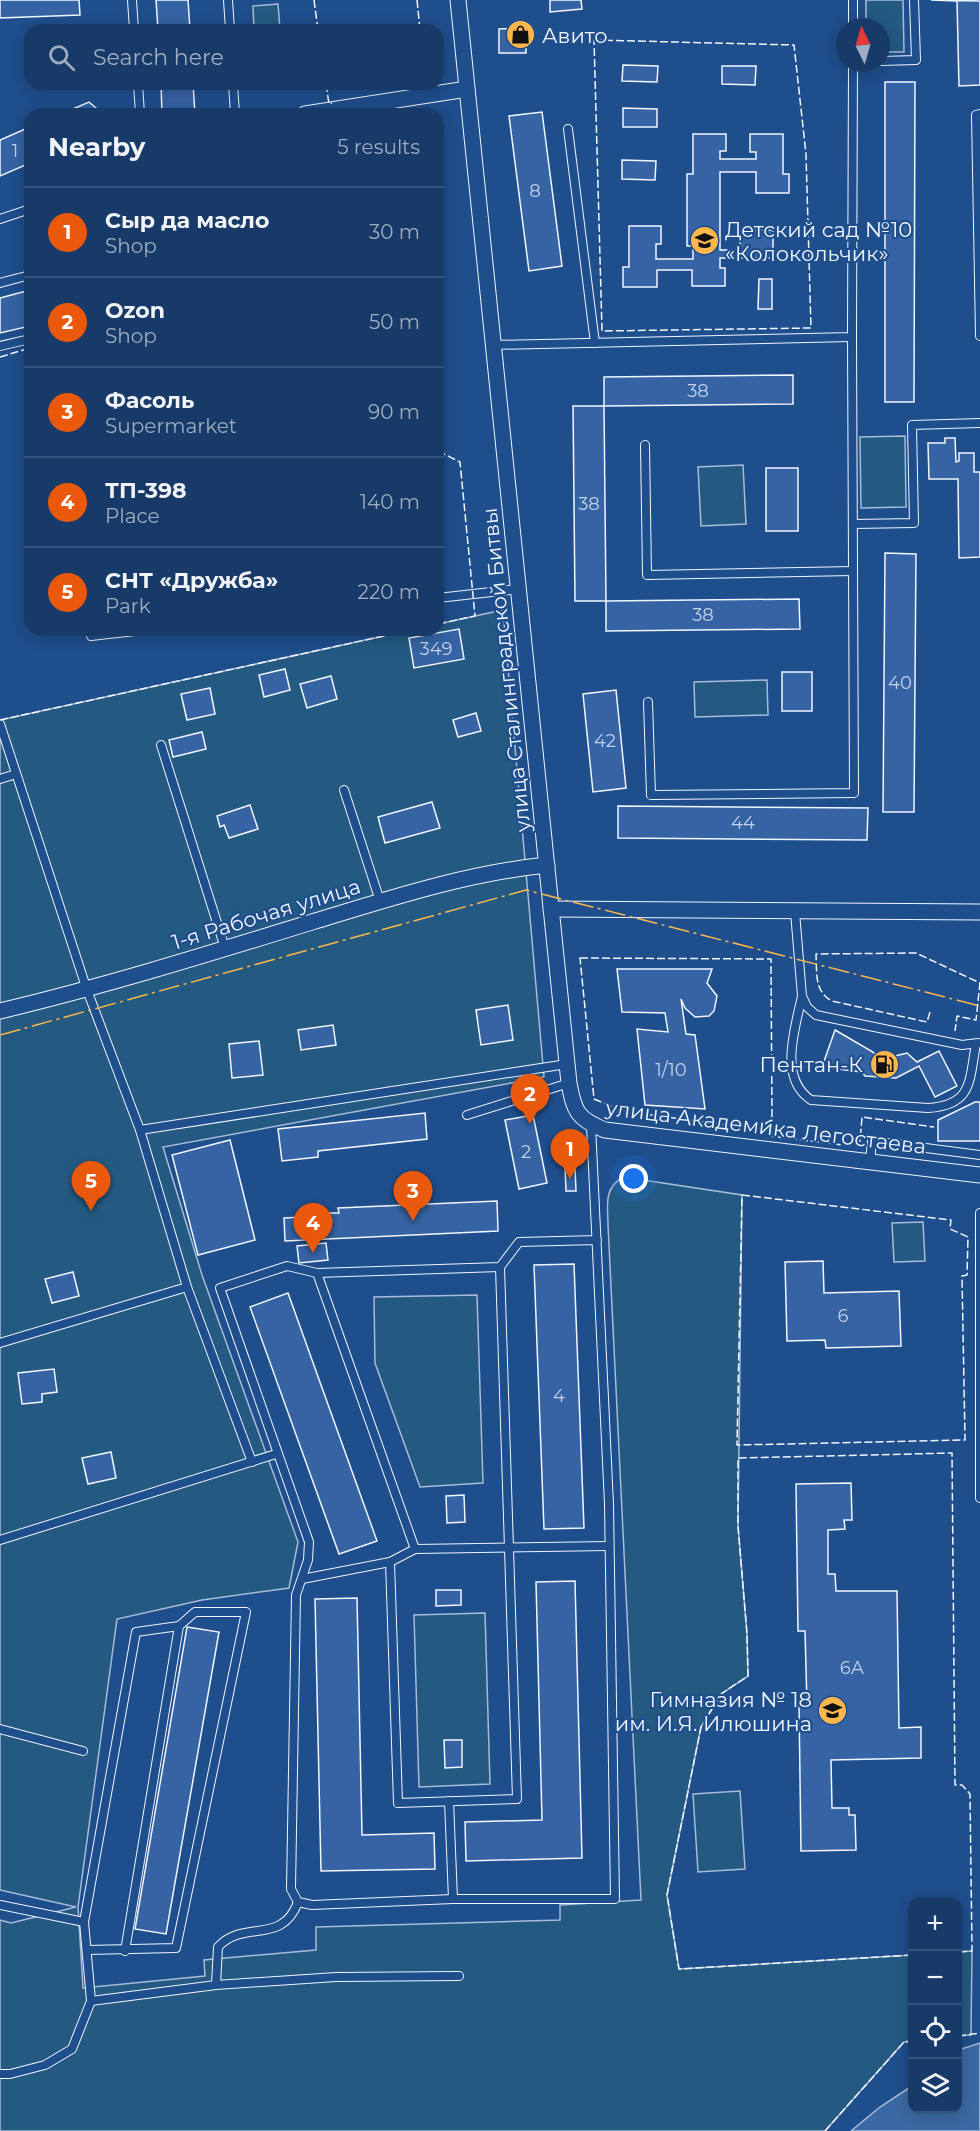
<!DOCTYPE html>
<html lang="en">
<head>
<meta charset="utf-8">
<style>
  :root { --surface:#173a69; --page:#244571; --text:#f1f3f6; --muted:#9eadc0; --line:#36547d; --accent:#ea580c }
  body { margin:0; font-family:Montserrat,sans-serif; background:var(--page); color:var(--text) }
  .controls { position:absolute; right:18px; bottom:18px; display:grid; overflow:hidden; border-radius:12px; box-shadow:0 3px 15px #0003 }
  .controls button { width:54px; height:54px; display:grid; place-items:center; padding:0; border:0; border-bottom:2px solid var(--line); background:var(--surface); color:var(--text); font:30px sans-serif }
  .compass { position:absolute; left:836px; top:18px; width:54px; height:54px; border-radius:50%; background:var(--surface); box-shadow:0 3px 15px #0003; rotate:355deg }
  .you { position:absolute; left:634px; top:1179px; width:21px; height:21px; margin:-15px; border:4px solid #fff; border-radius:50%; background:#1a73e8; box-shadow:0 0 0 9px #1a73e833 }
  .badge { display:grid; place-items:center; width:39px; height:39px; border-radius:50%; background:var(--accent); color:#fff; font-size:20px; font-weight:700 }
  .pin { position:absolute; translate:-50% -50px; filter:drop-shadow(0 2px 3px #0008) }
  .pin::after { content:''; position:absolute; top:32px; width:21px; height:18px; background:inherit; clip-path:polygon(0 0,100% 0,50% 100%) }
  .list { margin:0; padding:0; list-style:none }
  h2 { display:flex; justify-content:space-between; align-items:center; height:78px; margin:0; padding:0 24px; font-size:26px }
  h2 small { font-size:20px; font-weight:400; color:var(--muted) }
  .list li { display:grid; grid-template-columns:39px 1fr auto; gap:18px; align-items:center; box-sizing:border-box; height:90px; padding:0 24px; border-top:2px solid var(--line) }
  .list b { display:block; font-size:22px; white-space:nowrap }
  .list p { margin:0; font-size:20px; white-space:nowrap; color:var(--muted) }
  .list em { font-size:20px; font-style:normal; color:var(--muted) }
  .icon { flex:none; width:33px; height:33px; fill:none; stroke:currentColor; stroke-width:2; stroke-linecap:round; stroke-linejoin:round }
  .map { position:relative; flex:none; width:980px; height:2131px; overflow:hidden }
  .search { position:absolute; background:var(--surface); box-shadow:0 3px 15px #0003; left:24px; top:24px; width:420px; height:66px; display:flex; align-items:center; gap:15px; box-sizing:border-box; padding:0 21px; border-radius:18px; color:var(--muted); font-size:22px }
  .panel { position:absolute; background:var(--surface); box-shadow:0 3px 15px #0003; left:24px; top:108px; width:420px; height:528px; border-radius:18px }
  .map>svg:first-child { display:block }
  .green { fill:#245a82; stroke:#a8bbd7; stroke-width:1.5 }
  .water { fill:#3b69a3; stroke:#a8bbd7; stroke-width:1.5 }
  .building { fill:#3563a3; stroke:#f2f6ff; stroke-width:1.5 }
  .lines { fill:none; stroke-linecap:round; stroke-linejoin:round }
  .lane-casing { stroke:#f2f6ff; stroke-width:10 }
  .street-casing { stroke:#f2f6ff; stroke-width:17 }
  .lane { stroke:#1f4e8c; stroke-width:8 }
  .street { stroke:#1f4e8c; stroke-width:15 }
  .fence { stroke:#f2f6ff; stroke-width:1.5; stroke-dasharray:8 3; stroke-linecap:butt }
  .power { stroke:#ffb74d; stroke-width:1.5; stroke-dasharray:21 4.5 3 4.5; stroke-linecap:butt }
  .labels { text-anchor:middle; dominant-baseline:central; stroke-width:4.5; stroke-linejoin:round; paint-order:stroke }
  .number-label { font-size:18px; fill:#c3d1e8 }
  .poi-label { font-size:21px; fill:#f2f6ff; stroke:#1f4e8c; text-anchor:start }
  .street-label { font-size:21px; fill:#f2f6ff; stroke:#1f4e8c }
</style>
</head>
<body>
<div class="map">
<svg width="980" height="2131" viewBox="0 0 980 2131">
  <rect width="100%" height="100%" fill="#1f4e8c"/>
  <g class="green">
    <path d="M866,0H903L904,52H881V27H866Z"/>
    <path d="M278,4L280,30H254L253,6Z"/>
    <path d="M905,436L906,507L861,508L860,437Z"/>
    <path d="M743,465L746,524L701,526L698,467Z"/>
    <path d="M503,610L544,1077L163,1147L202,1275L298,1542L289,1588L202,1600L117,1619L78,1907L83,1988L205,1976L204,1960L316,1950V1927L560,1920V1905L641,1900L608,1225C608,1205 603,1189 623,1177L742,1195L738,1526L747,1634L748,1676L721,1694L701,1727L667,1895L679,1969L912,1955V2041L904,2042L825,2131H0V1920L11,1923L76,1907L0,1890V720L411,630H438V624Z"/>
    <path d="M767,680L768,715L695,717L694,682Z"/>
    <path d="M923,1222L925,1261L894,1262L892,1223Z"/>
    <path d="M477,1295L483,1483L420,1487L375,1363L374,1297Z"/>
    <path d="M485,1613L490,1784L419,1787L414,1615Z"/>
    <path d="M740,1791L745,1869L698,1872L693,1794Z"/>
    <path d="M972,1951L971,2035L958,2036V1952Z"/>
  </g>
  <path class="water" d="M980,2043V2131H851L880,2107L912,2086V2108H958V2050Z"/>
  <g class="building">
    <path d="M0,0H79L80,15L0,18Z"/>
    <path d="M156,0H188L190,30H158Z"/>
    <path d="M550,0H581L582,9L550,12Z"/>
    <path d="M931,0L980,1V85L959,86L957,1Z"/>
    <path d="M526,28V53H499V29Z"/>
    <path d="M623,65L658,66L657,82L622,81Z"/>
    <path d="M722,66H756L755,85L722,84Z"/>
    <path d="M885,82H915L914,402H885Z"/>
    <path d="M161,84H193L195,114H162Z"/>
    <path d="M89,102L103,114H61Z"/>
    <path d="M623,108L657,109V127H623Z"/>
    <path d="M542,112L562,266L529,271L509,116Z"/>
    <path d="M30,127V163L0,176V140Z"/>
    <path d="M693,134H726V151H720V159H756V152H750V134H783V174H789V193H756V172H720V250H740V230H773V258H720V268H725V286H692V270H657V287H623V267H629V226H661V244H656V259H693V246H687V174H693Z"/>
    <path d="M622,160L656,161L655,180L622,179Z"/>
    <path d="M759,279H772V309H758Z"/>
    <path d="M30,290V326L0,333V298Z"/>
    <path d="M793,375V404L604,406V377Z"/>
    <path d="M573,406H604L606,601H575Z"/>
    <path d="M945,438H955L956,462L959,461V453H974V472H980V557L959,558L958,479H929L928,443H945Z"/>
    <rect x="766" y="468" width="32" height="63"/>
    <path d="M885,553L916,554L914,812H883Z"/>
    <path d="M799,599L800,629L606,631V601Z"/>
    <path d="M459,629L464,659L414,668L409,638Z"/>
    <path d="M285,669L290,690L264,697L259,675Z"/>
    <rect x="782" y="672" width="30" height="39"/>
    <path d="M331,676L337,699L307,708L300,684Z"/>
    <path d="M210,688L215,714L187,720L181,694Z"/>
    <path d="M616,690L626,788L593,792L583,694Z"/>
    <path d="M476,713L481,731L458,737L453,720Z"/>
    <path d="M202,732L206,749L173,757L169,740Z"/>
    <path d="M432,802L440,828L385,843L378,817Z"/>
    <path d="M250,805L258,829L229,838L224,825L220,827L217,816Z"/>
    <path d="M618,806L868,808L867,840L618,838Z"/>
    <path d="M617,969H712L707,983L717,996L714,1011L709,1016L695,1017L685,1008L681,999L686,1034L695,1035L705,1109L645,1105L637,1029L668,1032L665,1013L622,1012Z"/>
    <path d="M508,1005L513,1040L481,1045L476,1010Z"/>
    <path d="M333,1025L336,1045L301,1050L298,1030Z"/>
    <path d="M835,1030L873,1052L881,1061H891L895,1056L907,1053L917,1062L939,1051L957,1086L935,1097L919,1066L896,1078L865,1076L862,1072L822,1067Z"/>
    <path d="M259,1041L263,1075L232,1078L229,1044Z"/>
    <path d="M975,1102H980V1141H938V1120Z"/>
    <path d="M425,1113L427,1139L318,1151V1157L282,1161L278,1129Z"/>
    <path d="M533,1115L547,1183L519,1189L505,1120Z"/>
    <path d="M230,1140L255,1240L198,1255L172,1155Z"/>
    <path d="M565,1168H575L576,1191H566Z"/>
    <path d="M497,1201L498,1231L285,1241L284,1218L321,1216V1213H339L338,1208Z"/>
    <path d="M326,1243L328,1260L299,1263L297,1246Z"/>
    <path d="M823,1261L824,1293L899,1291L901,1346L826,1348L825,1340L787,1341L785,1262Z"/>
    <path d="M574,1264L584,1528L544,1529L534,1265Z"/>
    <path d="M73,1272L79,1296L52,1303L45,1279Z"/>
    <path d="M288,1293L377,1541L339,1554L250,1307Z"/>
    <path d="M54,1369L57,1392L42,1394V1402L22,1404L18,1373Z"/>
    <path d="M111,1452L116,1478L88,1484L82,1458Z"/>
    <path d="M851,1483L852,1520H844L845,1529L828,1530V1574H835L836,1591H897L899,1728L921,1727V1758L831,1760L832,1808H849V1815H855L856,1850L801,1851L799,1705H807L805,1631H798L796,1484Z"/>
    <path d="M464,1495L465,1522L447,1523L446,1496Z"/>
    <path d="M575,1581L582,1858L466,1861L465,1822L542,1820L536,1582Z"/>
    <path d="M436,1590H461V1605L436,1606Z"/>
    <path d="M357,1598L362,1835L434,1833L435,1869L321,1871L315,1599Z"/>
    <path d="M187,1627L219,1632L166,1934L135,1929Z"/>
    <path d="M444,1740H462V1767L445,1768Z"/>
  </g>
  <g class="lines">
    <defs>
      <g id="lane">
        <path d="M132,0L134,30"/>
        <path d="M228,0L230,30"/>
        <path d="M853,0V27"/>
        <path d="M881,61L916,60L914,0"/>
        <path d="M138,84L140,114"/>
        <path d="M233,84L235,114"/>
        <path d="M980,114L976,115L980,336"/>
        <path d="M568,129L595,343"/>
        <path d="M0,219L30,209"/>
        <path d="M0,283L30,275"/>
        <path d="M493,345L852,337L853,63"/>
        <path d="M0,346L30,339"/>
        <path d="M645,445L647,575L853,571"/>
        <path d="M853,524L914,523L912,425L980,423"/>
        <path d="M438,598L518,589"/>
        <path d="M91,636L144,630"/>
        <path d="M648,702L651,795L854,793L852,337"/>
        <path d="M0,724L87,990L140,1130L187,1287L252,1462"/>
        <path d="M161,745L225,948"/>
        <path d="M0,779L16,774"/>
        <path d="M344,790L380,901"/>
        <path d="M795,912L802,996L807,1007L816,1015L962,1045L978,1043"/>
        <path d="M802,996C795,1029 778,1078 811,1100L928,1108C973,1105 969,1081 976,1044"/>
        <path d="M467,1115L569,1083"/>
        <path d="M591,1125L609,1504L615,1899H453L312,1905L298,1902L291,1889L296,1595L308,1560L309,1542L220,1288L287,1266L317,1273L500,1267L519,1242L597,1240"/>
        <path d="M140,1130L567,1064"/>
        <path d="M870,1162L872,1141L980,1155"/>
        <path d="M980,1213V1498"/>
        <path d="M317,1273L415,1549"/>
        <path d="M0,1343L187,1287"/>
        <path d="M0,1540L276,1454"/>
        <path d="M390,1562L398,1803L517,1799L500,1267"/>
        <path d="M302,1579L390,1562L415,1549L609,1546"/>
        <path d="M0,1729L83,1751"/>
        <path d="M449,1801L453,1899"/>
        <path d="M0,1905L84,1922L91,2001L72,2049L45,2065L10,2074H0"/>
        <path d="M84,1922L136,1632L179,1626L195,1612H246L176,1948L87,1950"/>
        <path d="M125,1951L179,1626"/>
        <path d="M216,1985L218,1947C243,1919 282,1946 298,1902"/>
        <path d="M91,2001L216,1985L336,1977L459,1976"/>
      </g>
      <g id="street">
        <path d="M458,0L569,1083C574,1111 577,1119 605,1130L980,1175"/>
        <path d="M305,114L467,89"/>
        <path d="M551,909L980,912"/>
        <path d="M0,1011C105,986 208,954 312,922C388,899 467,873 547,865"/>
      </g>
    </defs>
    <use href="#lane" class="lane-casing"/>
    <use href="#street" class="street-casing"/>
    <use href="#lane" class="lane"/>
    <use href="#street" class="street"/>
    <g class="fence">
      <path d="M314,0L318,30"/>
      <path d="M417,0L420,30"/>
      <path d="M594,40L794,45L806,154L811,328L602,331Z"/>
      <path d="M326,84L329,104L332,103"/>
      <path d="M0,357L30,348"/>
      <path d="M438,451L460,462L475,616L438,624"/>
      <path d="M0,720L411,630"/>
      <path d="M580,958L771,959L772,1120L755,1129L623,1111L594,1099Z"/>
      <path d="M930,1012L927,1022L832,1001C814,992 817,972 816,954L916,953L980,983L976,1020L957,1016L955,1031"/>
      <path d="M760,1126L771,1136L850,1146L860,1141L862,1117L934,1127"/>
      <path d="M742,1195L951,1220L950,1229L968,1237L967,1275L962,1276L965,1440L737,1445Z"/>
      <path d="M912,1955L679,1969L667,1895L701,1727L721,1694L748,1676L747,1634L738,1526V1458L952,1453L955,1785H962L970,1794L972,1951L958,1952"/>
      <path d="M958,2036L980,2033"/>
      <path d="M825,2131L904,2042L912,2041"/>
    </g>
    <path class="power" d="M0,1035L526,890L980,1006"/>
  </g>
  <defs>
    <symbol id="shop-disc" viewBox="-11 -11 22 22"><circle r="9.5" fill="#ffb74d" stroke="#1f4e8c"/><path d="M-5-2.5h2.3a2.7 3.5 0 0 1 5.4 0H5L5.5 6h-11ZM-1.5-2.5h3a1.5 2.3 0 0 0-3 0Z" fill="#111"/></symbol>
    <symbol id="school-disc" viewBox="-11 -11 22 22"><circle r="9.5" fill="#ffb74d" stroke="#1f4e8c"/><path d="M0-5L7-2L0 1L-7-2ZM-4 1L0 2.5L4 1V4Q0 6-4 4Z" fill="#111"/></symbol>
    <symbol id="fuel-disc" viewBox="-11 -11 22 22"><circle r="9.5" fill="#ffb74d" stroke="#1f4e8c"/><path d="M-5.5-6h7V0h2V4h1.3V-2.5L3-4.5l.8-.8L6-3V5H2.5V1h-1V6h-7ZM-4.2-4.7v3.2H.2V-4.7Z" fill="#111"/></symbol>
  </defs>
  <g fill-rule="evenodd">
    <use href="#shop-disc" x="504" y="18" width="33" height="33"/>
    <use href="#school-disc" x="688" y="224" width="33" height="33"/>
    <use href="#fuel-disc" x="868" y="1048" width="33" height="33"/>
    <use href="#school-disc" x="816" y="1694" width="33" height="33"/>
  </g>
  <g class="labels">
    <g class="number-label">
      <text x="15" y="151">1</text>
      <text x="535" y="191">8</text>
      <text x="698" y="391">38</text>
      <text x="589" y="504">38</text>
      <text x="703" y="615">38</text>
      <text x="436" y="649">349</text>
      <text x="900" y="683">40</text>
      <text x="605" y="741">42</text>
      <text x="743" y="823">44</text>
      <text x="671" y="1070">1/10</text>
      <text x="526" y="1152">2</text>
      <text x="843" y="1316">6</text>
      <text x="559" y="1396">4</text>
      <text x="852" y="1668">6А</text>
    </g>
    <g class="poi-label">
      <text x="542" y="35">Авито</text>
      <text x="725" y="229">Детский сад №10<tspan x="725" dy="24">«Колокольчик»</tspan></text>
      <text x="863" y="1064" text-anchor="end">Пентан-К</text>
      <text x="812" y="1699" text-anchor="end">Гимназия № 18<tspan x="812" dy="24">им. И.Я. Илюшина</tspan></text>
    </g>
    <g class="street-label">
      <text transform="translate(506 670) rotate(-96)">улица Сталинградской Битвы</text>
      <text transform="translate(266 914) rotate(-17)">1-я Рабочая улица</text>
      <text transform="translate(766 1127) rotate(7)">улица Академика Легостаева</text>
    </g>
  </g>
</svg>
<div class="controls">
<button>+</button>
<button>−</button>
<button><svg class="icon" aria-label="locate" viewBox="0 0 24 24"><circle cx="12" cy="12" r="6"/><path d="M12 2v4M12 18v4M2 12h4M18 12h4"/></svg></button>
<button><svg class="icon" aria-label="layers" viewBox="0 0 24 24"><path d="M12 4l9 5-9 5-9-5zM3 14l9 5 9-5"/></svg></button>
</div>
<svg class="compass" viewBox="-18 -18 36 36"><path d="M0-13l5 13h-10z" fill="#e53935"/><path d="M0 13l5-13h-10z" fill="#9eadc0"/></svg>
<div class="you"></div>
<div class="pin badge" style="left:570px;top:1179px">1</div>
<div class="pin badge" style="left:530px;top:1124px">2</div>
<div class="pin badge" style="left:413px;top:1221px">3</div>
<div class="pin badge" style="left:313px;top:1253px">4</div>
<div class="pin badge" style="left:91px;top:1211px">5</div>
<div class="search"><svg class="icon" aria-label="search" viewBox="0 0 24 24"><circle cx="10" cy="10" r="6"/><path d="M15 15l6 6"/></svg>Search here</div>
<section class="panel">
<h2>Nearby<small>5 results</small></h2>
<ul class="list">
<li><span class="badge">1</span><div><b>Сыр да масло</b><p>Shop</p></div><em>30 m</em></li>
<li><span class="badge">2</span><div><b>Ozon</b><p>Shop</p></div><em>50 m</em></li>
<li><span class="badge">3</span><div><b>Фасоль</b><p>Supermarket</p></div><em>90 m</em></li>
<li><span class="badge">4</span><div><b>ТП-398</b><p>Place</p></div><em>140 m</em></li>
<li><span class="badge">5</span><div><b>СНТ «Дружба»</b><p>Park</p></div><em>220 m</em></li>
</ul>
</section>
</div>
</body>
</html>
